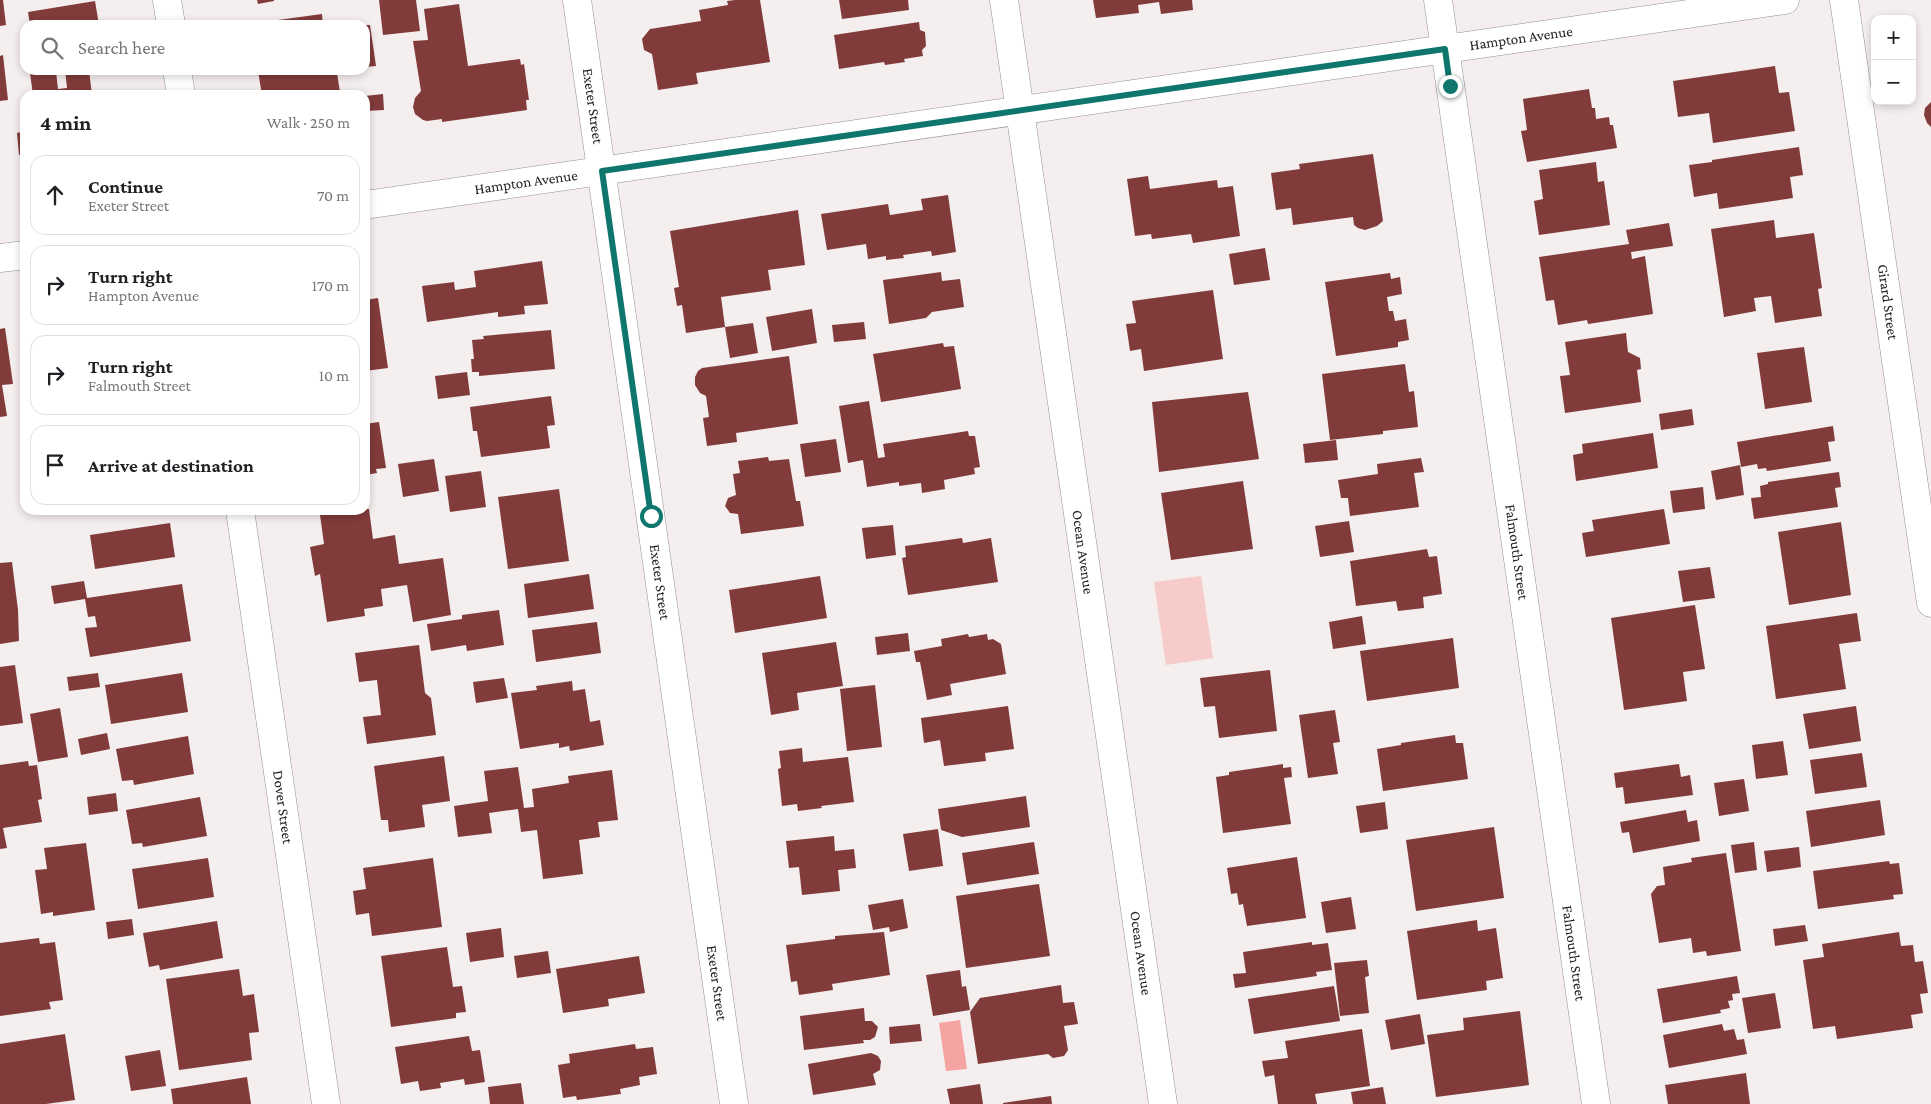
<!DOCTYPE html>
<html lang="en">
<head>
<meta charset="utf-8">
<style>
  :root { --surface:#fff; --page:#f2f2f2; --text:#202124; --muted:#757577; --line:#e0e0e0 }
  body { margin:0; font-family:"Crimson Pro",serif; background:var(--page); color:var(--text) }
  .controls { position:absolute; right:15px; top:15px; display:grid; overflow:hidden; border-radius:10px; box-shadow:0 2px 8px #0003 }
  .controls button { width:45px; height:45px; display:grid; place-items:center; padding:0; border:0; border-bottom:1px solid var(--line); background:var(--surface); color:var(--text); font:25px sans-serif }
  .stop { position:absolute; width:15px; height:15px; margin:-11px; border:4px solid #0f766e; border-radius:50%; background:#fff }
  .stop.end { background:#0f766e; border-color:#fff; box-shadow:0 1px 5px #0008 }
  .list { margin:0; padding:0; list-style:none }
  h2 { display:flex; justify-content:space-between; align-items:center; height:65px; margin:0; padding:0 20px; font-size:21px }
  h2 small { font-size:16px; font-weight:400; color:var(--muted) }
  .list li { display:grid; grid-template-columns:32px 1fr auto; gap:15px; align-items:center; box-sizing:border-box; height:80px; margin:0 10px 10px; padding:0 10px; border:1px solid var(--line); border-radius:15px }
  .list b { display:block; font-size:19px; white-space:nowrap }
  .list p { margin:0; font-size:16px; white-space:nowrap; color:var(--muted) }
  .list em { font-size:16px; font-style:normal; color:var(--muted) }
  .icon { flex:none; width:28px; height:28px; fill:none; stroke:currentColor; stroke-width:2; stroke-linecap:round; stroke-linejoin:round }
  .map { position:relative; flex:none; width:1931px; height:1104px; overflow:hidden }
  .search { position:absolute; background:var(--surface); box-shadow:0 2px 8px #0003; left:20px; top:20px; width:350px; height:55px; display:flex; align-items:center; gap:12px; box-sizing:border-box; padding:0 18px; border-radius:15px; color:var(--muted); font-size:19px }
  .panel { position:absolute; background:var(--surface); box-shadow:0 2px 8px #0003; left:20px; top:90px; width:350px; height:425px; border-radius:15px }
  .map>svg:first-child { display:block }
  .green { fill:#f7cbc9 }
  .water { fill:#f6a4a1 }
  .building { fill:#823b3b }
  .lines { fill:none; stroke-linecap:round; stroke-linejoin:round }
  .minor-casing { stroke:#959090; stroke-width:29 }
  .minor { stroke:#fff; stroke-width:28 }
  .route { stroke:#0f766e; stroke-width:6 }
  .labels { text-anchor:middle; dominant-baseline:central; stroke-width:5; stroke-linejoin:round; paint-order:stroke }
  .street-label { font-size:15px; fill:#232121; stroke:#fff }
</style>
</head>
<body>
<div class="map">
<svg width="1931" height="1104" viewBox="0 0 1931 1104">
  <rect width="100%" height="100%" fill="#f4eeee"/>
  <path class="green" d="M1201,576L1213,658L1166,665L1154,582Z"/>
  <path class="water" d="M960,1020L967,1069L946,1071L939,1023Z"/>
  <g class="building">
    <path d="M0,0H3L6,25L0,26Z"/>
    <path d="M257,0H274V1L258,4Z"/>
    <path d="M379,0H416L420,31L383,35Z"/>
    <path d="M735,0H760L770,62L696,73L698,84L658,90L652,54L644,50L642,39L650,29L701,21L699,10L728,5L727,1Z"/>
    <path d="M839,0H908L909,10L842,19Z"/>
    <path d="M1093,0H1192L1193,10L1161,14L1159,2L1138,5L1139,13L1096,18Z"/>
    <path d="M95,1L99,25H30L28,12Z"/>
    <path d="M459,4L468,66L520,59L521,65L524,64L529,100H526L527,110L442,122V119L427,121L423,120L415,114L413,107L415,98L421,91L413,41L428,40L424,9Z"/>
    <path d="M322,14L323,25H249V24Z"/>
    <path d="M919,22L920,30L925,32L926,46L922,50L923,56L904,59L905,62L885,65L884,62L839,69L834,35Z"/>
    <path d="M365,25H370L376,66L365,67Z"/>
    <path d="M3,55L8,100L0,101V56Z"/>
    <path d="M1775,66L1779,93L1789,92L1795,131L1713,143L1709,113L1678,117L1673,81Z"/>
    <path d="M65,70H89L92,95H33L30,73L56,71L58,89L67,88Z"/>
    <path d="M265,70H331L332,73H337L340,92L323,95H262L258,71Z"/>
    <path d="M1589,89L1592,108H1595L1596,119L1609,117L1610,125H1613L1617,148L1527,162L1521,131L1527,130L1523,99Z"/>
    <path d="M383,94L384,110L365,111V96Z"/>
    <path d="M1931,102V127L1927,123L1924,115L1925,108Z"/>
    <path d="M25,131V155H19L17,133Z"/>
    <path d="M1799,147L1803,175L1790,177L1793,198L1719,209L1717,193L1694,197L1689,165L1712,162V160Z"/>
    <path d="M1373,154L1383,221L1377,226L1365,230L1358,228L1354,225L1353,217L1293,225L1291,208L1276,210L1271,173L1300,169L1299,164Z"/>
    <path d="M1596,162L1598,182L1604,181L1610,225L1539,235L1534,201L1543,199L1539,170Z"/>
    <path d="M1148,176L1150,189L1217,180L1218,188L1233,186L1240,236L1193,243L1191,234L1152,239L1151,234L1135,236L1127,179Z"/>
    <path d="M948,195L956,252L932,256L931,251L903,255L904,258L886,260V256L868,259L866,244L827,250L821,214L888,204L890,215L923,210L921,199Z"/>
    <path d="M798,210L805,265L768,270L771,290L721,297L725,327L686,333L682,305L677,306L674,288L679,287L670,231Z"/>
    <path d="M1774,220L1776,238L1814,233L1822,288L1818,289L1822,316L1775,323L1771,296L1754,298L1756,311L1724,317L1711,229Z"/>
    <path d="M1669,223L1673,246L1631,252L1632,259L1645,256L1653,314L1588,324L1587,320L1558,325L1554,300L1546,301L1539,257L1629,244L1626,230Z"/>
    <path d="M1265,248L1270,280L1234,285L1229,254Z"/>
    <path d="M542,261L548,304L524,306L525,314L498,317V312L427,322L422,286L454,282L455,290L476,287L474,271Z"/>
    <path d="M941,272L942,281L960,279L964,307L932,312L926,318L889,324L883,280Z"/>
    <path d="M1390,273L1391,279L1400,277L1402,294L1387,297L1389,311H1393L1395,321L1406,319L1409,340L1398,342V347L1336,356L1325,282Z"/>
    <path d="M1213,290L1223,359L1144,371L1141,349L1130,351L1126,324L1136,323L1132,301Z"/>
    <path d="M378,298L388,368L365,371V300Z"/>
    <path d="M812,309L817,343L772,351L766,317Z"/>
    <path d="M864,322L866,339L834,342L832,325Z"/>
    <path d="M753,323L758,353L730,358L725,327Z"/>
    <path d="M5,328L13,384L2,385L7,416L0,417V329Z"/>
    <path d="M551,330L555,369L479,376V372H472L471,359H474L472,340L484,339L483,336Z"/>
    <path d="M1626,333L1628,352L1640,358L1641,369L1637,370L1641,402L1565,413L1560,376L1570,375L1565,342Z"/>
    <path d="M943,343L944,347L954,346L961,389L881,402L873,354Z"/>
    <path d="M1804,347L1812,402L1765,409L1757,353Z"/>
    <path d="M789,356L798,424L736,433L737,442L707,446L703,418L709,417L706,396L700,393L695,385V377L698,371L702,368Z"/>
    <path d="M1405,364L1409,392L1414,391L1418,427L1383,431V434L1330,440L1322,374Z"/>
    <path d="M467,372L470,395L438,399L435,376Z"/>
    <path d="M1248,392L1259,459L1159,472L1152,402Z"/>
    <path d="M551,396L555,425L547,426L550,448L481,457L477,431H473L470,407Z"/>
    <path d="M869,401L878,458L885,457L883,444L968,431L969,436H975L980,467L974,468L975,474L944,480L945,489L922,493L921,483L899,486V482L867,487L863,460L848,463L839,406Z"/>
    <path d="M1692,409L1694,425L1661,430L1659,414Z"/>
    <path d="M379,422L386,468L376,469L377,473L365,475V424Z"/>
    <path d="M1833,426L1835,441L1828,442L1831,461L1767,471L1766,468L1758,469L1757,464L1741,467L1737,442Z"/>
    <path d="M1653,433L1658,468L1576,481L1573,455L1583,453L1582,444Z"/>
    <path d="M836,439L841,472L805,477L800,444Z"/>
    <path d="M1336,440L1338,460L1305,463L1303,444Z"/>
    <path d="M768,457L769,461L789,459L796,501H800L804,526L741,534L738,514L730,513L725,506L728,498L736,495L733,474L740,473L738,461Z"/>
    <path d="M1421,458L1424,472L1414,473L1419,507L1350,516L1348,498H1341L1338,480L1378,474L1377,464Z"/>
    <path d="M434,459L439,491L403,497L398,464Z"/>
    <path d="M1740,465L1744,495L1716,500L1711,471Z"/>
    <path d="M481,471L486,507L450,512L445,476Z"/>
    <path d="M1839,472L1841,487L1835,488L1838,507L1754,519L1751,498L1761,497L1760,486L1768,484V482Z"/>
    <path d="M1243,481L1253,549L1171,560L1161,493Z"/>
    <path d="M1703,487L1705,509L1673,513L1670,491Z"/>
    <path d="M559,489L569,561L508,569L498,497Z"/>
    <path d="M365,509H369L373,539L395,535L399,564L443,558L451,615L413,622L407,585L381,589L383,606L364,609L365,616L327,622L320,574L315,576L310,547L324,544L320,515Z"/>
    <path d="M1664,509L1670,544L1586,557L1582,533L1594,531L1592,520Z"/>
    <path d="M83,510H106L107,511L84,514Z"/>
    <path d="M1349,521L1354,552L1320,557L1315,526Z"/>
    <path d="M1841,522L1851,595L1789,605L1778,532Z"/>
    <path d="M170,523L175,557L95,569L90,535Z"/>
    <path d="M893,525L896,555L866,559L862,528Z"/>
    <path d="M962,538L963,543L991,538L998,582L908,595L902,558L906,557L905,546Z"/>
    <path d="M1427,549L1429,557L1437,556L1442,594L1423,597L1424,608L1398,611L1396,601L1356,606L1350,561Z"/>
    <path d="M12,562L18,610L19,641L0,644V563Z"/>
    <path d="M1710,567L1715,598L1683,602L1678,571Z"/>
    <path d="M589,574L594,609L528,618L524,584Z"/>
    <path d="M820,576L827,618L735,633L729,590Z"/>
    <path d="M84,581L87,598L182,584L191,641L90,657L85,628L97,627L95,616L88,617L85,599L54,604L51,586Z"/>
    <path d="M1695,605L1705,669L1683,672L1687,701L1624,710L1611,618Z"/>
    <path d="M499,610L504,645L467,651L466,645L431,651L427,624L462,619V615Z"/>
    <path d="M1857,613L1861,641L1839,644L1846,689L1776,699L1766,626Z"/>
    <path d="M1362,616L1366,644L1333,649L1329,622Z"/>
    <path d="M597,622L601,653L536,662L532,630Z"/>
    <path d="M908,633L910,651L877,655L875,637Z"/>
    <path d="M968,634L969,637L987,634L988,640L993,639L1001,644L1006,674L950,684L952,695L927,700L920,662H916L914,651L942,646L941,639Z"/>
    <path d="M1453,638L1459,688L1367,701L1360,651Z"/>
    <path d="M836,642L843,686L797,693L799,710L771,715L762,653Z"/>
    <path d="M419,645L425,693L431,698L436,735L367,744L363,717L381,715L377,680L359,682L355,653Z"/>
    <path d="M15,665L23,723L0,726V667Z"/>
    <path d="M1270,670L1277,731L1219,738L1215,706L1204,707L1200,678Z"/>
    <path d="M98,673L100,687L69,691L67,677Z"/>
    <path d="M182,673L188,712L111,724L105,685Z"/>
    <path d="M504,678L508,698L476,703L473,682Z"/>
    <path d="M572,681L573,691L585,689L590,722L600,720L604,745L570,751L569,746L559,748V743L520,749L511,693L537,690L536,686Z"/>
    <path d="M875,685L882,747L847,751L840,689Z"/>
    <path d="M1008,706L1014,749L985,753L986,761L944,766L940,740L924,743L921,718Z"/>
    <path d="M1856,706L1861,741L1809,749L1803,714Z"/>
    <path d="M60,708L68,757L38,762L30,714Z"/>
    <path d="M1335,710L1340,742L1333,743L1338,774L1308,778L1299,715Z"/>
    <path d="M107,733L110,749L81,755L78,739Z"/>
    <path d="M1455,735L1456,743H1463L1468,779L1383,791L1377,749L1401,745V743Z"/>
    <path d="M188,736L194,774L134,785L133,780L122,781L116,749Z"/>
    <path d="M1783,741L1788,775L1756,779L1752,745Z"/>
    <path d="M802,748L803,762L848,757L854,802L821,806L822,808L798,811L797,804L782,806L778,769L781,768L779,751Z"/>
    <path d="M1862,753L1867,787L1815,794L1810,760Z"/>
    <path d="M444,756L450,801L422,805L425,827L389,832L388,820H381L374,766Z"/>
    <path d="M28,761L29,766L37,765L42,799L38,800L42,822L3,828L7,848L0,849V765Z"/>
    <path d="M1283,764V768L1291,767L1292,777L1284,778L1291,824L1223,833L1216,777L1229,775V772Z"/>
    <path d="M1679,764L1681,777L1690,775L1693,795L1625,804L1623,787L1616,788L1614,773Z"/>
    <path d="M518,767L524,808L534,807L532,789L569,783L568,776L612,770L618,820L598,822L600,837L579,840L583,874L543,879L537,830L521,832L518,809L489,813L492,833L458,837L454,806L488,801L484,771Z"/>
    <path d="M1744,779L1749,811L1719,816L1714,783Z"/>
    <path d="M116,793L118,811L89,815L87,797Z"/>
    <path d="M1026,796L1030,827L962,837L941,830L938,809Z"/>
    <path d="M200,797L207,836L143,847L142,843L132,844L126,810Z"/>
    <path d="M1880,800L1885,835L1811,847L1806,811Z"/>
    <path d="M1385,802L1388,829L1360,833L1356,806Z"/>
    <path d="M1686,810L1688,822L1697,820L1700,841L1633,853L1629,832L1622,833L1620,822Z"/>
    <path d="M1494,827L1504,898L1416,911L1406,840Z"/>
    <path d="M938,829L943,866L909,871L903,834Z"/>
    <path d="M834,836L835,851L854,849L856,868L838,870L840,891L802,895L799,867L789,868L786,841Z"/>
    <path d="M1034,842L1039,874L967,885L962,853Z"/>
    <path d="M1754,842L1757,870L1735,873L1731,845Z"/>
    <path d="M86,843L95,910L53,916V912L41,914L35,870L47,869L44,848Z"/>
    <path d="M1799,847L1801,867L1767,872L1764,851Z"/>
    <path d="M1726,853L1741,951L1707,956L1706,951L1693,953L1691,938L1659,943L1651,894L1657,886L1665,885L1663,867L1692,862L1691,858Z"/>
    <path d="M1297,857L1306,918L1247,926L1243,904L1239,905L1237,893L1231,894L1227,868Z"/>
    <path d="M208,858L214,897L138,909L132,869Z"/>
    <path d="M433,858L442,927L372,936L369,913L356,915L353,891L366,889L363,868Z"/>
    <path d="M1889,861L1890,864L1899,863L1903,894L1893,895L1894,899L1818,909L1813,871Z"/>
    <path d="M1039,884L1050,956L966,968L956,896Z"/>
    <path d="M1351,897L1356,929L1326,933L1321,902Z"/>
    <path d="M903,899L908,928L890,932L889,927L873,930L868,905Z"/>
    <path d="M132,919L134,935L108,939L106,922Z"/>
    <path d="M1477,920L1478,931L1496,928L1503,978L1486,981L1487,990L1417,1000L1407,931Z"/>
    <path d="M217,921L223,958L160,970L159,965L149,967L143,933Z"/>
    <path d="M1805,925L1808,941L1775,946L1773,929Z"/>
    <path d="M501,928L504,957L470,962L466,933Z"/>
    <path d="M884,932L890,975L832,984L833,990L799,995L797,981L791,982L786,945L835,939V936Z"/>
    <path d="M1899,932L1901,946L1913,945L1915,962L1923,961L1928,993L1920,994L1923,1013L1911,1015L1913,1028L1837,1039L1835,1026L1813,1029L1803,960L1824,957L1822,944Z"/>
    <path d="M39,938L40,944L55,942L63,1000L49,1002L51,1009L0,1016V943Z"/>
    <path d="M1312,942V945L1328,943L1332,970L1316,972L1317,976L1235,988L1233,974L1246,973L1243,952Z"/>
    <path d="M447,947L453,987L462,986L466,1012L456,1013V1018L391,1027L381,956Z"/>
    <path d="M548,951L551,973L517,978L514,956Z"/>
    <path d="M639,956L645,993L608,999L609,1006L563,1013L556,969Z"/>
    <path d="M1367,960L1369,976L1365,977L1369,1013L1340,1016L1334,963Z"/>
    <path d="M239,969L243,996L254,994L259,1032L249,1033L252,1060L179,1070L166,979Z"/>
    <path d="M960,970L962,987L966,986L970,1010L933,1016L926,975Z"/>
    <path d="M1737,976L1740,993L1732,994L1733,1000L1728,1001L1730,1008L1720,1010L1721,1013L1663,1023L1657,989Z"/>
    <path d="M1061,985L1063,1003L1074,1002L1078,1024L1064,1026L1068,1050L1064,1056L1053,1058L1048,1054L978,1064L970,1012L980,998Z"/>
    <path d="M1334,986L1340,1021L1254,1034L1248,999Z"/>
    <path d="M1775,993L1781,1028L1748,1033L1742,998Z"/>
    <path d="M864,1008L865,1021H872L878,1027L875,1037L870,1040H863L864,1043L804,1050L800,1016Z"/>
    <path d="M1520,1011L1529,1085L1436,1097L1427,1035L1464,1030L1463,1018Z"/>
    <path d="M1420,1014L1425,1044L1391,1050L1385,1020Z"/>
    <path d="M920,1024L922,1041L890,1044L889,1027Z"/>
    <path d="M1722,1024L1724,1031L1734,1029L1737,1040L1744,1039L1747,1054L1669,1068L1663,1035Z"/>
    <path d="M1362,1029L1370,1086L1315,1094L1317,1104H1278L1274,1075L1265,1077L1262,1061L1288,1058L1285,1041Z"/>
    <path d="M65,1034L75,1100L46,1104H0V1044Z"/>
    <path d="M469,1036L472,1051L480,1050L485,1082L465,1085L464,1079L440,1083L441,1088L420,1091L418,1081L401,1084L395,1047Z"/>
    <path d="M635,1044L636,1049L653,1047L657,1074L639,1077L640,1085L620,1089L621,1094L577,1100L576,1096L563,1098L558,1065L570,1063L569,1054Z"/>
    <path d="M160,1050L166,1086L131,1091L125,1056Z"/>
    <path d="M871,1053L878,1056L881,1061L880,1070L873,1074L876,1085L813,1095L808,1064Z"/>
    <path d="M1746,1073L1750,1104H1668L1665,1085Z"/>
    <path d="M247,1077L251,1104H173L171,1089Z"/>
    <path d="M521,1083L524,1104H490L488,1087Z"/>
    <path d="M980,1084L983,1104H950L947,1089Z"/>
    <path d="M1383,1087L1386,1104H1353L1351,1092Z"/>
    <path d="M1051,1096L1052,1104H1003V1103Z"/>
  </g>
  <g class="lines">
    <defs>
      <g id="minor">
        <path d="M167,0L171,25"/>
        <path d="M577,0L734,1104"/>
        <path d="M1004,0L1163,1104"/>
        <path d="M1438,0L1596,1104"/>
        <path d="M1844,0L1931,603"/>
        <path d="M177,70L181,95"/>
        <path d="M365,205L1785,0"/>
        <path d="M0,258L25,255"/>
        <path d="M240,510L326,1104"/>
      </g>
    </defs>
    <use href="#minor" class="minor-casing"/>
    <use href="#minor" class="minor"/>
  </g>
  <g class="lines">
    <path class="route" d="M651,516L602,171L1445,49L1450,86"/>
  </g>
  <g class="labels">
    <g class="street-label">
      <text transform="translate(1521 38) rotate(-8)">Hampton Avenue</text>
      <text transform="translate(593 106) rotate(82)">Exeter Street</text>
      <text transform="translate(526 182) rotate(-8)">Hampton Avenue</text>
      <text transform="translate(1888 302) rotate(82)">Girard Street</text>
      <text transform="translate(1083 552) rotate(82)">Ocean Avenue</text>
      <text transform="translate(1517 552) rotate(82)">Falmouth Street</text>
      <text transform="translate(660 582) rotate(82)">Exeter Street</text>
      <text transform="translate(283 807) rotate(82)">Dover Street</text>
      <text transform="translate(1141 953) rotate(82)">Ocean Avenue</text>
      <text transform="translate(1574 953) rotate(82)">Falmouth Street</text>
      <text transform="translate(717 983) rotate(82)">Exeter Street</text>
    </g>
  </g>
</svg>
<div class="controls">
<button>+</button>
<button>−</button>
</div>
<div class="stop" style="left:651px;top:516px"></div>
<div class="stop end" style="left:1450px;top:86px"></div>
<div class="search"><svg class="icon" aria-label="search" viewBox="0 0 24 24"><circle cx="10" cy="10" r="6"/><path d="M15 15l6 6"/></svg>Search here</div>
<section class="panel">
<h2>4 min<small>Walk · 250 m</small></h2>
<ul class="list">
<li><svg class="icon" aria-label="ahead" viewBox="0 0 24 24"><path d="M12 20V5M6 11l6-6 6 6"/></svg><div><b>Continue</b><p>Exeter Street</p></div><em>70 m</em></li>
<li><svg class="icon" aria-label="right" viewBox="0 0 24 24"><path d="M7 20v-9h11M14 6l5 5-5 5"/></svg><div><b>Turn right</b><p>Hampton Avenue</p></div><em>170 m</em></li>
<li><svg class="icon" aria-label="right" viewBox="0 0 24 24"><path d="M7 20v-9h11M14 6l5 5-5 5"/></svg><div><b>Turn right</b><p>Falmouth Street</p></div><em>10 m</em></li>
<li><svg class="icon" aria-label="arrive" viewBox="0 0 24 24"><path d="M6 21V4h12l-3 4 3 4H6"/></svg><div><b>Arrive at destination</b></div></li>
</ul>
</section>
</div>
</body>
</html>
